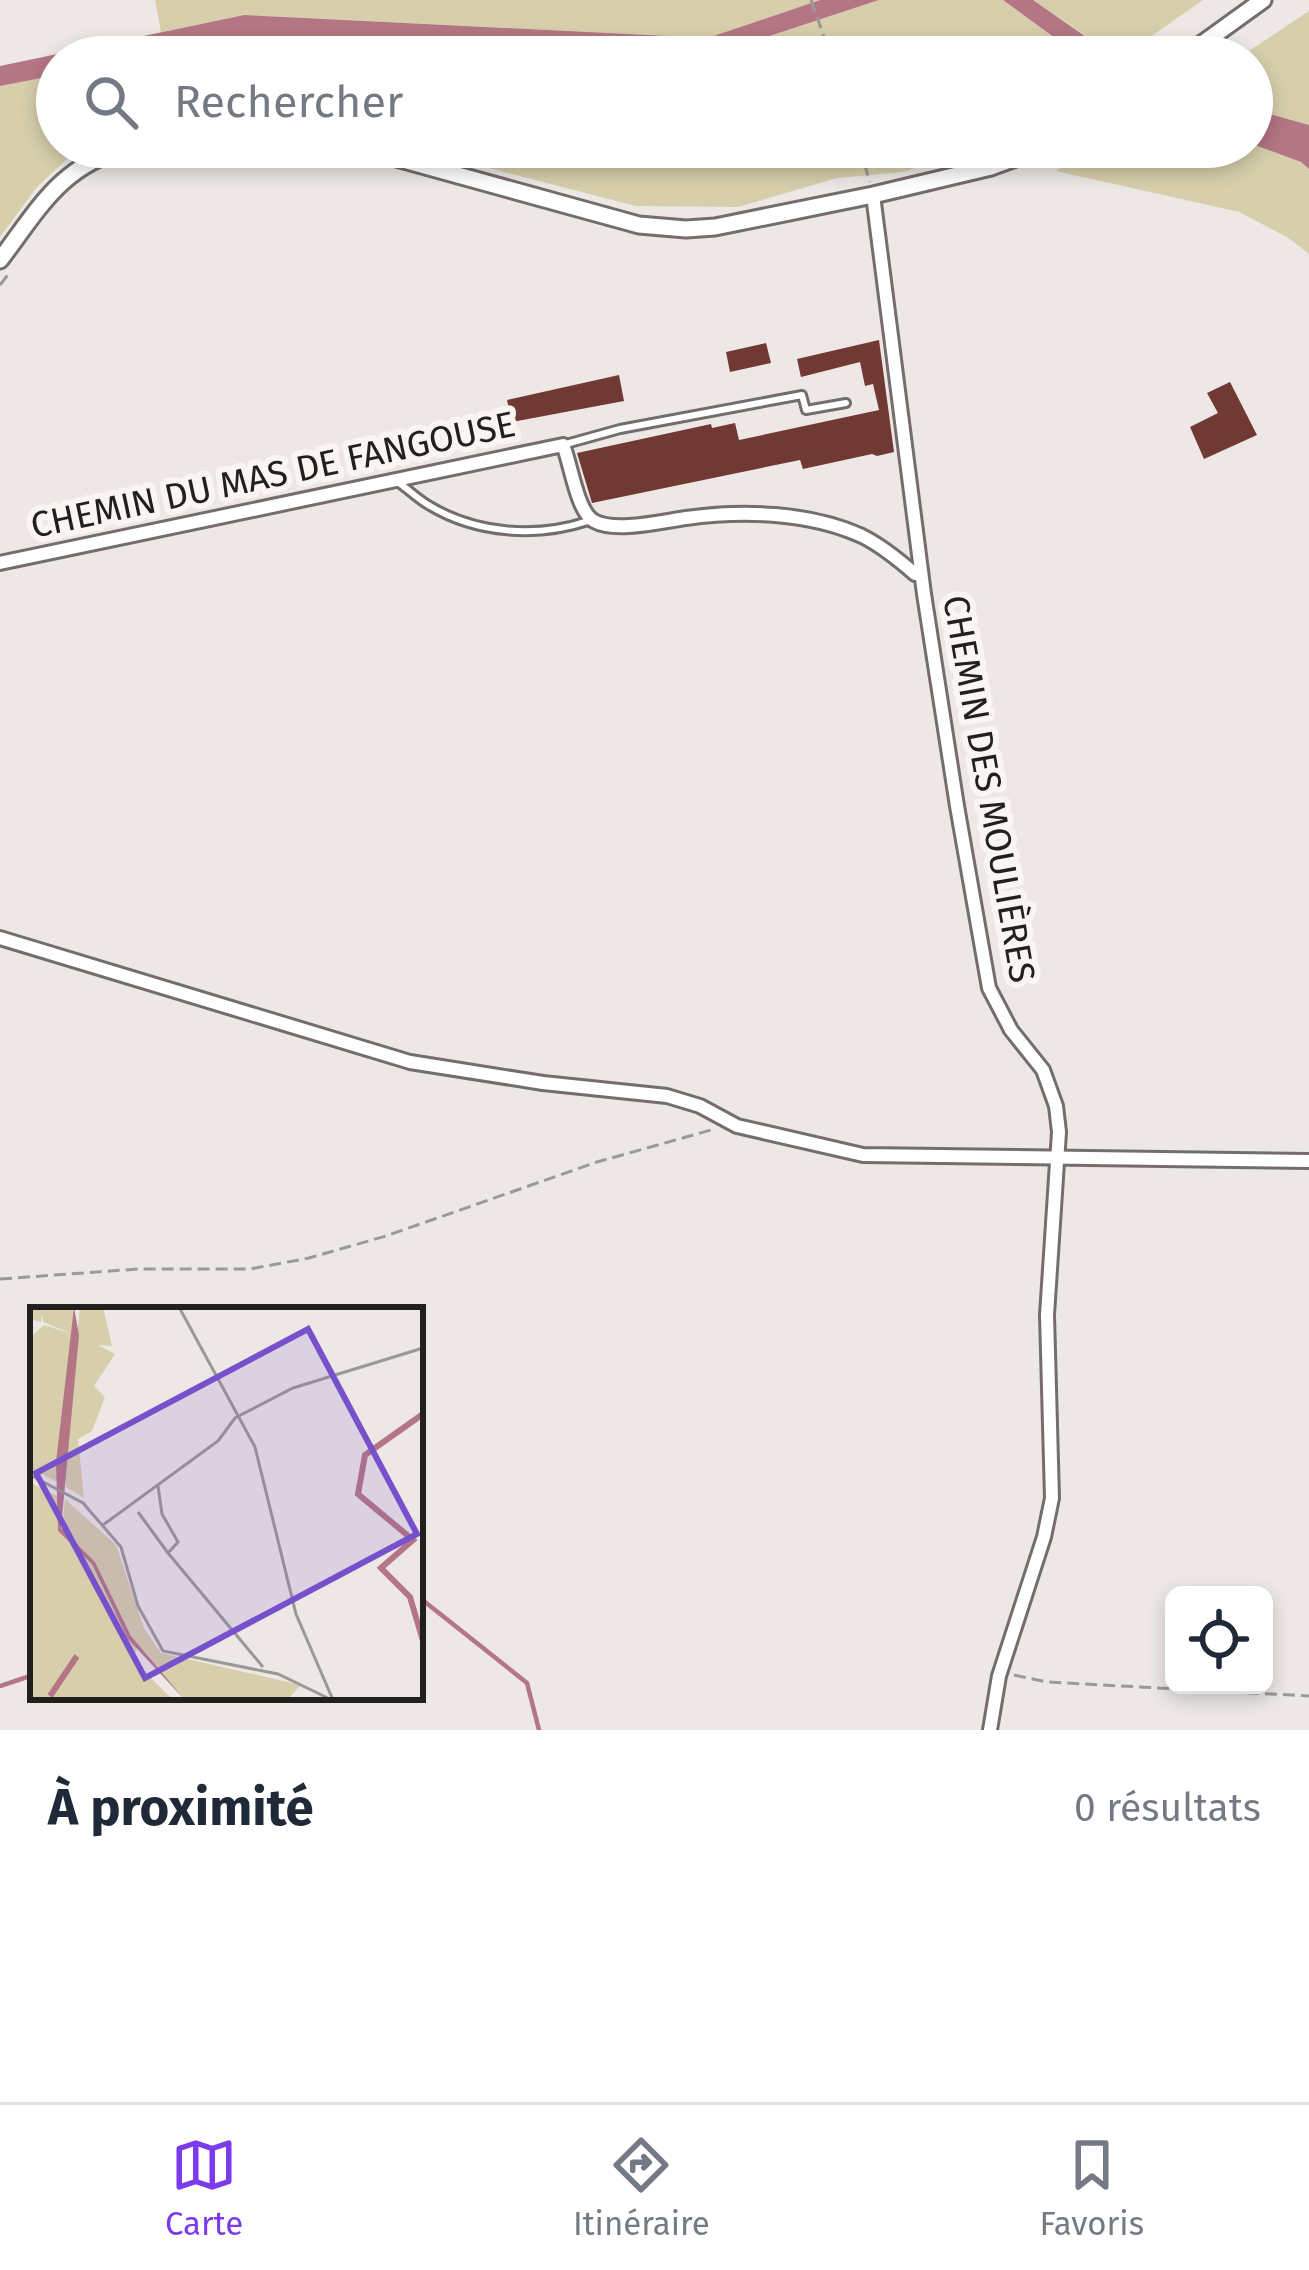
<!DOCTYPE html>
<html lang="fr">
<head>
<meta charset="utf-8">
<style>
  :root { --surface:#fff; --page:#f2f2f3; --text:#1f2937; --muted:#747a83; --line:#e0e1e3; --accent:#7c3aed }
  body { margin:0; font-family:"Fira Sans",sans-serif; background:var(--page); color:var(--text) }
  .controls { position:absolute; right:36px; bottom:36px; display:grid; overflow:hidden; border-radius:18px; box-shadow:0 6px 18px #0003 }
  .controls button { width:108px; height:108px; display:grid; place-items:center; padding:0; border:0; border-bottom:3px solid var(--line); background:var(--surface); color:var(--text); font:60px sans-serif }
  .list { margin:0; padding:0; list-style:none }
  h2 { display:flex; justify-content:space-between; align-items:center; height:156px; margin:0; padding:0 48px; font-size:51px }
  h2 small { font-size:39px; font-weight:400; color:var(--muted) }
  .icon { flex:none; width:66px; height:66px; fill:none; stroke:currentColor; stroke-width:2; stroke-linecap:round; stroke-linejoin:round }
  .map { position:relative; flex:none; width:1309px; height:1730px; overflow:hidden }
  .search { position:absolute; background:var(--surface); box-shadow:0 6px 18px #0003; left:36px; right:36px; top:36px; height:132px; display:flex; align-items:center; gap:30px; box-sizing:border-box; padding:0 42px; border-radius:66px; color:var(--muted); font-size:45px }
  .sheet { height:372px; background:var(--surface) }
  nav { display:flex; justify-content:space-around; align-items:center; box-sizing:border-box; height:168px; border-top:3px solid var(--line); background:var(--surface); font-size:33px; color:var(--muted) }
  nav a { display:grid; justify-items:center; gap:6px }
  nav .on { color:var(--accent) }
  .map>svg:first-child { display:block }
  .green { fill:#d7cfab }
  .water { fill:#b47685 }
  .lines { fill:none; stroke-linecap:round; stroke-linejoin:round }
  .stream { stroke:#b47685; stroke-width:4.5 }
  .building { fill:#713933 }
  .service-casing { stroke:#736e6c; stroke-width:12 }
  .minor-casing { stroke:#736e6c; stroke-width:18 }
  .tertiary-casing { stroke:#736e6c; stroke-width:21 }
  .path { stroke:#9d9997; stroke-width:3; stroke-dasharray:12 6; stroke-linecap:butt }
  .service { stroke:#fff; stroke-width:6 }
  .minor { stroke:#fff; stroke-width:12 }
  .tertiary { stroke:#fff; stroke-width:15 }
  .labels { text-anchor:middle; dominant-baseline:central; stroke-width:12; stroke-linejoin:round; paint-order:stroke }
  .street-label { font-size:36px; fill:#22201f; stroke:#fbf5f2 }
  .inset-river { fill:none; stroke:#b47685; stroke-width:6 }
  .inset-road { fill:none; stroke:#9c9896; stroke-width:3 }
  .view { fill:#7651cb; fill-opacity:0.15; stroke:#7651cb; stroke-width:6 }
  .inset-edge { fill:none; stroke:#22201f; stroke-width:6 }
</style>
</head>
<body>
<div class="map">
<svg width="1309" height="1730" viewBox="0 0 1309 1730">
  <rect width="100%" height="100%" fill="#ede8e5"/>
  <g class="green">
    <path d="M155,0H820L709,38L244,15L161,32Z"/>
    <path d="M879,0H1003L1081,57H148L248,38L709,56Z"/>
    <path d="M1033,0H1203L1130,51L1117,57Z"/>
    <path d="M1309,11V125L1252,109V57H1240Z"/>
    <path d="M57,75V147H80L37,187L0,237V86Z"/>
    <path d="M1252,144L1301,162L1309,169V254L1287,237L1239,212L1056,171L1097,147H1252Z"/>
    <path d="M407,147H979L903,172L837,178L738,207L636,206Z"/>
  </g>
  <g class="water">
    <path d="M820,0H879L709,56L248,38L148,57H57V75L0,86V66L244,15L708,38Z"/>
    <path d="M1003,0H1033L1115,57H1081Z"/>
    <path d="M1252,109L1309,125V169L1301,162L1252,144Z"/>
  </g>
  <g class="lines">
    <g class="stream">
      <path d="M420,1598L527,1683L539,1730"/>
      <path d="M0,1686L33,1675"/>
    </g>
  </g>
  <g class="building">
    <path d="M879,340L894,452L877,456L872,454L803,469L800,460L592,503L577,453L711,424L712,428L735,423L739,440L879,410L873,384L865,386L860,362L801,377L797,359Z"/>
    <path d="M766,343L771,363L730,372L726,352Z"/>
    <path d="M619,375L624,401L512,422L507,400Z"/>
    <path d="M1230,382L1257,435L1204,459L1190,427L1218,413L1207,393Z"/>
  </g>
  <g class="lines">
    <defs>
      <g id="service">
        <path d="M566,444L620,429L802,395L806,410L846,403"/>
        <path d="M399,483C409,490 419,500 430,506C477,534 537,538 588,521"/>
      </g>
      <g id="minor">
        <path d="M873,195L924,594L957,806L989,988L1011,1030L1043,1070L1056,1106L1059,1132L1047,1315L1052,1498L1044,1537L999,1676L990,1730"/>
        <path d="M0,563L563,445C571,464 577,512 594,521C615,533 663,521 686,518C743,510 809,512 862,536C882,546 899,560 915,574L921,573"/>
        <path d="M0,938L410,1062L543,1083L667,1096L700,1106L737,1126L863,1155L1309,1161"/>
      </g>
      <g id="tertiary">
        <path d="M1184,57L1263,0"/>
        <path d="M289,147L378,153L639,225L686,229L715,227L873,195L991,167L1045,147"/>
        <path d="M0,260C40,207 61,165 129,147"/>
      </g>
    </defs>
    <use href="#service" class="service-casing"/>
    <use href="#minor" class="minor-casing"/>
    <use href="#tertiary" class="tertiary-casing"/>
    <g class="path">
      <path d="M811,0L831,57"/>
      <path d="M859,147L870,182"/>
      <path d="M139,158L181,150L279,155"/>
      <path d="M0,285L10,272"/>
      <path d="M0,1279L138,1269H250L309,1258L386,1236L597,1162L711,1130"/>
      <path d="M1014,1675L1047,1682L1309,1696"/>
    </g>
    <use href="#service" class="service"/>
    <use href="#minor" class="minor"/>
    <use href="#tertiary" class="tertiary"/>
  </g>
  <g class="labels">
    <g class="street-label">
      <text transform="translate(273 475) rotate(-12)">CHEMIN DU MAS DE FANGOUSE</text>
      <text transform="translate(989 789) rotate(80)">CHEMIN DES MOULIÈRES</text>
    </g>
  </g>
  <g transform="translate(30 1307)">
    <rect width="393" height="393" fill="#ede8e5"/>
    <path d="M0,0H44L37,104L26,155L31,177L0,161V31L14,18L42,27L13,15L12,6L11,15L0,12ZM50,0H73L82,39L68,38L85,47L64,79L75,90L62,124L48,132L54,191L36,180L33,154ZM0,175L31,191L28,224L62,257L107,343L100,350L143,393H0ZM35,192L86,238L114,321L131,346L271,378L257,393H155L101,329L65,255L32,223Z" fill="#d7cfab"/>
    <path d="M44,0L49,28L31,221L65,255L101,329L155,393L98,332L62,257L28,224L26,155Z" fill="#b47685"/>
    <path class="inset-river" d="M393,107L335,148L328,187L383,233L351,261L380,290L393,334M20,389L47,349"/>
    <path class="inset-road" d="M149,0L225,140L266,307L303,393M0,168L53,196L91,240L108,299L133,344L248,367L302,393M128,179L132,207L148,235L138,246L233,360M108,205L138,246M73,218L188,134L205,111L263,81L393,41"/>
    <path class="view" d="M278,22L387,227L115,371L6,166Z"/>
    <rect width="393" height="393" class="inset-edge"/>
  </g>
</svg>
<div class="controls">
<button><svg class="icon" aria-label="locate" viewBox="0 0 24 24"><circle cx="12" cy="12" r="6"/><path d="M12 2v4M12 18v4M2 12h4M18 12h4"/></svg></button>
</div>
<div class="search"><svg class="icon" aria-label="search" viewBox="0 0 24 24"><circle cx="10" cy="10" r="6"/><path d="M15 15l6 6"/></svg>Rechercher</div>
</div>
<section class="sheet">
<h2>À proximité<small>0 résultats</small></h2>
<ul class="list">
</ul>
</section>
<nav>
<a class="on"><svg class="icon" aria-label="map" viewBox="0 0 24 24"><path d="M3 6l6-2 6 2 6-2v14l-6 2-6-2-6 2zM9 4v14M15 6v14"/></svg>Carte</a>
<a><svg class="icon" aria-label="directions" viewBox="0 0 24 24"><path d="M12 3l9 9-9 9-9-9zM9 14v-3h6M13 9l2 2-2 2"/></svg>Itinéraire</a>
<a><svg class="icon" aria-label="saved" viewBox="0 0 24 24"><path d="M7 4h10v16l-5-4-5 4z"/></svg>Favoris</a>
</nav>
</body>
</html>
